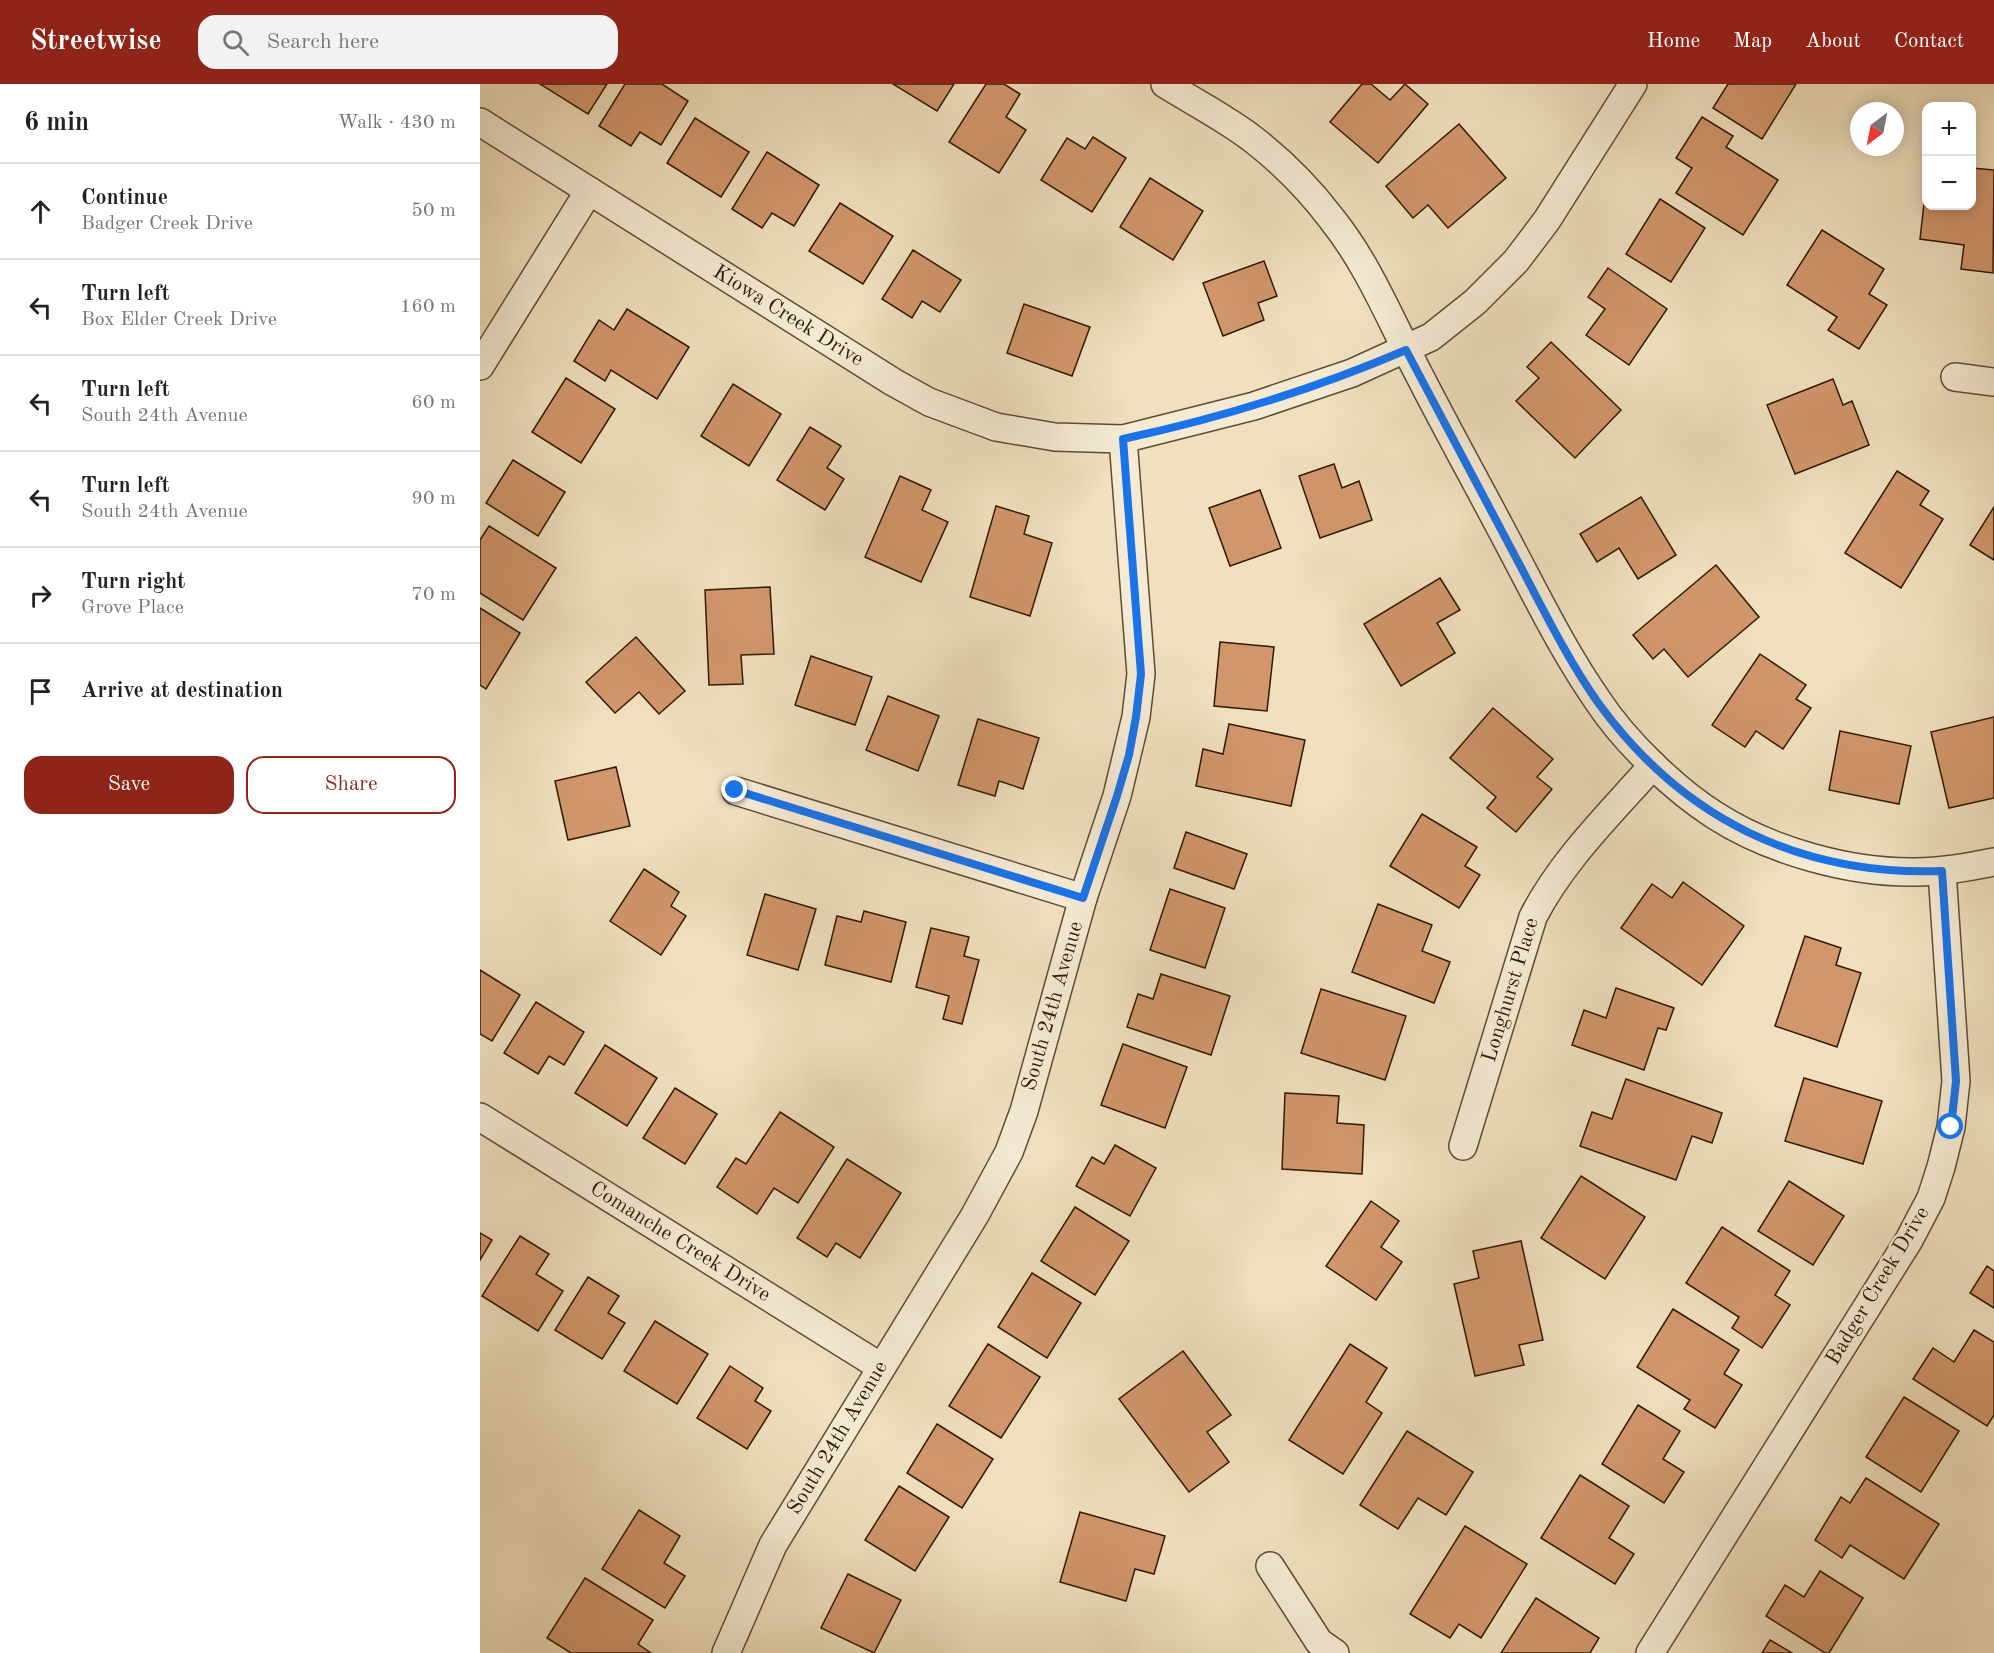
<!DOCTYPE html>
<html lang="en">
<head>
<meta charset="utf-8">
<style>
  :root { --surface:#fff; --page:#f2f2f2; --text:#222; --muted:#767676; --line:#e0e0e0; --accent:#8f2418 }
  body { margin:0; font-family:"Old Standard TT",serif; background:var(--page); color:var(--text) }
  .controls { position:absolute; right:18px; top:18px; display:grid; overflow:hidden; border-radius:12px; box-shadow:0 3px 15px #0003 }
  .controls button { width:54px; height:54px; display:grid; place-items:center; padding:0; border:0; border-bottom:2px solid var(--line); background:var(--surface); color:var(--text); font:30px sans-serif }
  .compass { position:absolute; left:1370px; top:18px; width:54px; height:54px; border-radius:50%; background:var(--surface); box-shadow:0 3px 15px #0003; rotate:212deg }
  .stop { position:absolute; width:18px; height:18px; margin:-14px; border:4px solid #1a73e8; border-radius:50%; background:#fff }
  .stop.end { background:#1a73e8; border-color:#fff; box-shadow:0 2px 6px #0008 }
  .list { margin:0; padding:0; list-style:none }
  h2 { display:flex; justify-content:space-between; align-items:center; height:78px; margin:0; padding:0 24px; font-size:26px }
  h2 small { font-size:20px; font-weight:400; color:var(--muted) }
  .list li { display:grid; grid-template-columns:39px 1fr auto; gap:18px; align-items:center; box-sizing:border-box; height:96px; padding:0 24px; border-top:2px solid var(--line) }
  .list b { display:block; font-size:22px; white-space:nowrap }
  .list p { margin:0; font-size:20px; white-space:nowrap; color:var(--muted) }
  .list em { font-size:20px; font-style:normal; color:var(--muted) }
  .actions { display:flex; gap:12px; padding:18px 24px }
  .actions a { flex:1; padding:14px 0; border:2px solid var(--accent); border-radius:18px; text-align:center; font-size:21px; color:var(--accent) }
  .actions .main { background:var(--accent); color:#fff }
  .icon { flex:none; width:33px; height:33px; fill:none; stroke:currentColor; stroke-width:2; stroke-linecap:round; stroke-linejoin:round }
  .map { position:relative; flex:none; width:1514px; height:1569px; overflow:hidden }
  header { display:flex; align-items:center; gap:36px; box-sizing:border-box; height:84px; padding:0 30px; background:var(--accent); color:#fff }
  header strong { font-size:28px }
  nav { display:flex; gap:33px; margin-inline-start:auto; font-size:21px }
  .search { width:420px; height:54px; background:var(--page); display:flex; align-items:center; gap:15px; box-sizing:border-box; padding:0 21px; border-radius:18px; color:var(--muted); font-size:22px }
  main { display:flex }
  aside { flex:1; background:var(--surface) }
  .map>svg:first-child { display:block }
  .building { fill:#d2966c; stroke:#2f1a03; stroke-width:1.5 }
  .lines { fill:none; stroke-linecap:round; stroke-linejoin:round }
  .street-casing { stroke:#5f4c32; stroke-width:30 }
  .street { stroke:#f5ebd5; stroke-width:27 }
  .route { stroke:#1a73e8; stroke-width:8 }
  .labels { text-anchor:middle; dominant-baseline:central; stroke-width:5; stroke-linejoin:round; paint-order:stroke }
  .street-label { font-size:21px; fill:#2f1a03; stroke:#f5ebd5 }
</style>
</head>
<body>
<header>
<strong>Streetwise</strong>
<div class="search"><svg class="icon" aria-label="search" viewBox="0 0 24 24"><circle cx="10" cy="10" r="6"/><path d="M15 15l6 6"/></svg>Search here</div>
<nav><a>Home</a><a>Map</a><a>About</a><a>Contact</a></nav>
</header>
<main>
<aside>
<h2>6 min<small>Walk · 430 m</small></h2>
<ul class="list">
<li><svg class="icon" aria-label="ahead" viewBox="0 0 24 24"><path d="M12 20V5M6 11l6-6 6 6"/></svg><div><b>Continue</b><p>Badger Creek Drive</p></div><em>50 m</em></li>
<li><svg class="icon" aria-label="left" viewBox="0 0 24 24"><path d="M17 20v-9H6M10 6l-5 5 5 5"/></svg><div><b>Turn left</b><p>Box Elder Creek Drive</p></div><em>160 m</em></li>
<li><svg class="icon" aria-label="left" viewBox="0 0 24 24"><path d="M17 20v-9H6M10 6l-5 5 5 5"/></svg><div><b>Turn left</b><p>South 24th Avenue</p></div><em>60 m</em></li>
<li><svg class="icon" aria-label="left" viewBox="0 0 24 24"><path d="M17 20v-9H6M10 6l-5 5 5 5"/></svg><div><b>Turn left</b><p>South 24th Avenue</p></div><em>90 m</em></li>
<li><svg class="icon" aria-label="right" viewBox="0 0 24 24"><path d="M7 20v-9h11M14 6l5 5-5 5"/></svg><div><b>Turn right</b><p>Grove Place</p></div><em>70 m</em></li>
<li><svg class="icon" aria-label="arrive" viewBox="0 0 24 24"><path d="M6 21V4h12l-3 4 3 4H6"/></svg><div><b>Arrive at destination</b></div></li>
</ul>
<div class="actions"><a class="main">Save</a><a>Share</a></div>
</aside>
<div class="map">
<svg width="1514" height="1569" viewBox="0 0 1514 1569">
  <rect width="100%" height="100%" fill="#f0e0be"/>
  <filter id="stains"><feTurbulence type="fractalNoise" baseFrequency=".00333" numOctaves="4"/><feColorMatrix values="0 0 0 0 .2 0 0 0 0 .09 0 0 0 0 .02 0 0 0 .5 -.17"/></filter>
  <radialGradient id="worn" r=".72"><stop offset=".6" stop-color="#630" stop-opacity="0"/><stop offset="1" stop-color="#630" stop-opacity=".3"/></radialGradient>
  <g class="building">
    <path d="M60,0H127L108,30Z"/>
    <path d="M145,0H182L208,17L181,61L160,48L151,62L119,42Z"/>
    <path d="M413,0H474L457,27Z"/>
    <path d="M506,0H524L540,10L526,33L546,46L519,89L469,58Z"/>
    <path d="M882,0H891L910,16L925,0L948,20L898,79L850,38Z"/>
    <path d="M1248,0H1316L1282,55L1233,24Z"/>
    <path d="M1222,33L1253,52L1246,63L1298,96L1263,151L1196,109L1212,84L1196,74Z"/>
    <path d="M215,34L269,68L241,113L187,79Z"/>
    <path d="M979,40L1026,94L968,144L948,121L933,134L906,102Z"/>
    <path d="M613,53L646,74L612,128L561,96L587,54L605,65Z"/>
    <path d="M287,68L339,101L314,142L292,129L282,144L252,125Z"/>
    <path d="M1492,84L1514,86L1513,189L1481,185L1484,161L1440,155L1446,102V122H1492Z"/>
    <path d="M670,94L723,127L693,176L640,143Z"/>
    <path d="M1180,115L1225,144L1191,198L1146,170Z"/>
    <path d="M360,119L413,152L383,200L329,167Z"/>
    <path d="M1342,146L1404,185L1389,210L1407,221L1379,265L1348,246L1357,233L1307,201Z"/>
    <path d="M433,166L481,196L460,228L442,217L432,234L402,215Z"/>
    <path d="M784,177L797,212L778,219L784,236L743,252L723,199Z"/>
    <path d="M1128,184L1187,225L1149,281L1106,251L1125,225L1108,213Z"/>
    <path d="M544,220L610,243L592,292L527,269Z"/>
    <path d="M147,225L209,263L177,315L131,286L125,297L94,277L119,236L134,246Z"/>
    <path d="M1071,258L1141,326L1095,374L1036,317L1059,294L1047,283Z"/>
    <path d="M86,294L135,325L101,379L52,348Z"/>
    <path d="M1353,295L1363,321L1372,317L1389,361L1315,390L1287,321Z"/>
    <path d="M253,300L301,330L269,382L221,352Z"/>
    <path d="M330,343L361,362L347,384L364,395L345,426L297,396Z"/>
    <path d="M33,376L85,408L58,452L6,419Z"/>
    <path d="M854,380L862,404L879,397L892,436L840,454L819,392Z"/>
    <path d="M1417,387L1449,407L1440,421L1463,435L1421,504L1365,469Z"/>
    <path d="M420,392L451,406L442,426L468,438L441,498L385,473Z"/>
    <path d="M780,406L801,464L750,482L729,424Z"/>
    <path d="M1161,413L1196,471L1158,495L1139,464L1117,478L1100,450Z"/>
    <path d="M516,422L549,432L544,450L572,459L550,532L490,513Z"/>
    <path d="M1514,423V476L1490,461Z"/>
    <path d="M9,442L76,484L43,536L0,509V456Z"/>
    <path d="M1236,481L1279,533L1208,593L1184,565L1173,575L1153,551Z"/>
    <path d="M960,494L980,526L957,539L975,569L921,602L884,540Z"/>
    <path d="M290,503L294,570L261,571L263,600L229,601L225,506Z"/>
    <path d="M0,524L40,549L6,605L0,601Z"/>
    <path d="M156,553L205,607L179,630L159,608L135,629L106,598Z"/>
    <path d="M740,558L794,563L787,627L734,622Z"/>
    <path d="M1280,570L1326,601L1316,615L1331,624L1303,665L1276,647L1265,663L1232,641Z"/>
    <path d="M331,572L392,593L375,641L315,621Z"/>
    <path d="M408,612L459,632L438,687L386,666Z"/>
    <path d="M1013,624L1073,675L1057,693L1072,705L1036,748L1007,724L1016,713L970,674Z"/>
    <path d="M1514,633V714L1469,724L1451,648Z"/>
    <path d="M498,635L559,654L543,705L519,697L515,712L478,701Z"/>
    <path d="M749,640L825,656L811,722L716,702L723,665L743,670Z"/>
    <path d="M1360,647L1431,662L1419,720L1349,706Z"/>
    <path d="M136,683L150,742L88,756L75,697Z"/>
    <path d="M942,730L997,763L985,782L1000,791L979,824L910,782Z"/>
    <path d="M706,748L767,770L754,805L694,784Z"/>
    <path d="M164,785L199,808L191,822L206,832L181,871L130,837Z"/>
    <path d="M1203,798L1264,842L1222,901L1141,844L1172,800L1192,814Z"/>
    <path d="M690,805L745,824L725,884L670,866Z"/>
    <path d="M285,810L336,825L318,886L267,871Z"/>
    <path d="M898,820L952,841L942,867L970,878L954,919L872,888Z"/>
    <path d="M384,827L426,838L411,898L345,881L357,832L381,838Z"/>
    <path d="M451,844L489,853L484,872L499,876L482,940L463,935L469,912L436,903Z"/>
    <path d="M1325,852L1361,864L1356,881L1381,889L1357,963L1295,942Z"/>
    <path d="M0,886L40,911L12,957L0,950Z"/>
    <path d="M681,890L750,912L731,971L647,943L658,910L673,915Z"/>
    <path d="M1136,904L1194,924L1186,946L1178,944L1164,986L1092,961L1104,926L1126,934Z"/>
    <path d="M841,905L926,932L905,996L821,969Z"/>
    <path d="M56,918L104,948L84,981L69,972L58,990L24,969Z"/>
    <path d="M643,960L707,983L685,1044L621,1021Z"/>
    <path d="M125,961L177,994L147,1042L95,1009Z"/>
    <path d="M1324,994L1402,1017L1383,1080L1305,1057Z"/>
    <path d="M1146,995L1242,1029L1232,1059L1212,1052L1196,1096L1100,1062L1112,1028L1132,1035Z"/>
    <path d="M195,1004L237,1030L205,1080L163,1054Z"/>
    <path d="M805,1009L859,1012L857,1039L884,1041L882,1090L802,1085Z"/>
    <path d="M300,1028L354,1063L318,1119L294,1104L277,1130L237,1103L256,1074L266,1080Z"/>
    <path d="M635,1061L676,1084L650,1132L596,1102L612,1073L624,1080Z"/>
    <path d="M367,1075L421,1109L380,1174L356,1159L347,1173L317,1154Z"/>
    <path d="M1101,1092L1165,1133L1125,1195L1061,1154Z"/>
    <path d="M1309,1097L1364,1132L1333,1181L1278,1147Z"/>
    <path d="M891,1117L919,1137L901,1163L922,1178L896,1216L846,1182Z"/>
    <path d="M595,1123L649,1157L615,1211L561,1177Z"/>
    <path d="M1242,1143L1310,1187L1295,1211L1310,1221L1282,1264L1252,1244L1259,1233L1206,1199Z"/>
    <path d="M0,1149L12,1156L0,1176Z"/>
    <path d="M40,1152L69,1170L56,1190L83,1207L58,1247L2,1212Z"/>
    <path d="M1041,1157L1063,1256L1039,1261L1044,1281L995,1292L974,1200L999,1194L993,1167Z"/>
    <path d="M1507,1182L1514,1187V1224L1490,1209Z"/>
    <path d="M552,1189L601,1219L567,1274L518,1243Z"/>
    <path d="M108,1193L139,1212L128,1229L145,1239L122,1275L75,1246Z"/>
    <path d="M1193,1225L1259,1266L1244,1290L1262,1301L1235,1344L1204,1325L1210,1316L1157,1283Z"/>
    <path d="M175,1237L228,1270L197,1320L144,1287Z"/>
    <path d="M1494,1246L1514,1258V1331L1507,1342L1433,1295L1453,1264L1474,1278Z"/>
    <path d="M508,1260L560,1293L521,1354L469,1322Z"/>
    <path d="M870,1260L907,1284L886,1318L902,1329L863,1390L809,1356Z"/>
    <path d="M703,1267L751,1331L727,1348L749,1378L709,1408L639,1315Z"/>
    <path d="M250,1282L283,1304L275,1317L291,1327L267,1365L217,1334Z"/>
    <path d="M1424,1313L1479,1347L1441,1408L1386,1373Z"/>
    <path d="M1158,1321L1200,1347L1183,1375L1204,1388L1184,1419L1122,1380Z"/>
    <path d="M457,1340L513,1375L482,1424L427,1389Z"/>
    <path d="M927,1347L993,1388L966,1431L938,1414L918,1445L880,1421Z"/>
    <path d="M1100,1391L1149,1422L1129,1454L1154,1470L1135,1500L1061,1454Z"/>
    <path d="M1386,1394L1459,1440L1424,1495L1370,1461L1362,1474L1335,1456L1361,1413L1370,1419Z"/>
    <path d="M419,1402L469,1433L435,1487L385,1456Z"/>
    <path d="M159,1426L200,1452L184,1479L205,1492L185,1524L122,1485Z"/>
    <path d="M600,1428L685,1452L674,1490L655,1485L646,1517L580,1498Z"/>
    <path d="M985,1442L1047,1480L1001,1554L979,1540L970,1554L930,1530Z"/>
    <path d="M1340,1487L1383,1514L1349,1569H1345L1286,1532L1305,1501L1324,1513Z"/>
    <path d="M368,1490L421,1516L394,1569L341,1544Z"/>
    <path d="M105,1494L173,1536L158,1560L171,1569H91L67,1554Z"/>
    <path d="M1056,1514L1119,1554L1110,1569H1021Z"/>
    <path d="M1290,1556L1312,1569H1282Z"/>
  </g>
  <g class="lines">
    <defs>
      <g id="street">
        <path d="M685,0C714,18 747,35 774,56C802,78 829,105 851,134C884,175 904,221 927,267C960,333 996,397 1030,462C1058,515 1084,568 1118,617C1145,658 1195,706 1236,732C1291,767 1370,789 1435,788C1462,788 1488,783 1514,778"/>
        <path d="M0,38L413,298L449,318L516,343L575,353L643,355L774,322L872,289L951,253L995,218L1036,177L1067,136L1153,0"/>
        <path d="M0,282L109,107"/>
        <path d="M1475,293L1514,298"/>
        <path d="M256,707L603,814"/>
        <path d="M0,1033L401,1283"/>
        <path d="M983,1062L1053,833C1082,776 1131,729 1173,681"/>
        <path d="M790,1482L839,1558L855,1569"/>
        <path d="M246,1569L293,1461L495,1131L529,1068L544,1027L603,814L637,712L656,633L661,590L643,355"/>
        <path d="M1170,1569L1429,1156L1451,1114L1461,1083L1471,1043L1476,997L1462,787"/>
      </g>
    </defs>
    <use href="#street" class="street-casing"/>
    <use href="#street" class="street"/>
  </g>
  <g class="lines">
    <path class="route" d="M255,706L603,814L637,712L649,671L656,633L661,590L643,355C740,334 835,305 926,266C962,334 998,402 1034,470C1060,519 1087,575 1119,620C1203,735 1320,792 1462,787L1476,997L1471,1043"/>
  </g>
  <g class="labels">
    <g class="street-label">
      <text transform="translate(308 232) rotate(32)">Kiowa Creek Drive</text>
      <text transform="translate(1031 906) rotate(-73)">Longhurst Place</text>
      <text transform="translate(573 922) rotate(-74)">South 24th Avenue</text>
      <text transform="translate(200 1158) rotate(32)">Comanche Creek Drive</text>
      <text transform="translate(1398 1202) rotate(-59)">Badger Creek Drive</text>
      <text transform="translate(358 1354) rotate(-59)">South 24th Avenue</text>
    </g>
  </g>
  <rect width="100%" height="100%" filter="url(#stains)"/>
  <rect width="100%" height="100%" fill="url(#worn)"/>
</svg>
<div class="controls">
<button>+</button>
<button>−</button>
</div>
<svg class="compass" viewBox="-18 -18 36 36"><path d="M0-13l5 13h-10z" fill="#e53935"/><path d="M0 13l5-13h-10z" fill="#767676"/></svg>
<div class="stop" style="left:1471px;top:1043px"></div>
<div class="stop end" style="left:255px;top:706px"></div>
</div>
</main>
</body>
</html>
